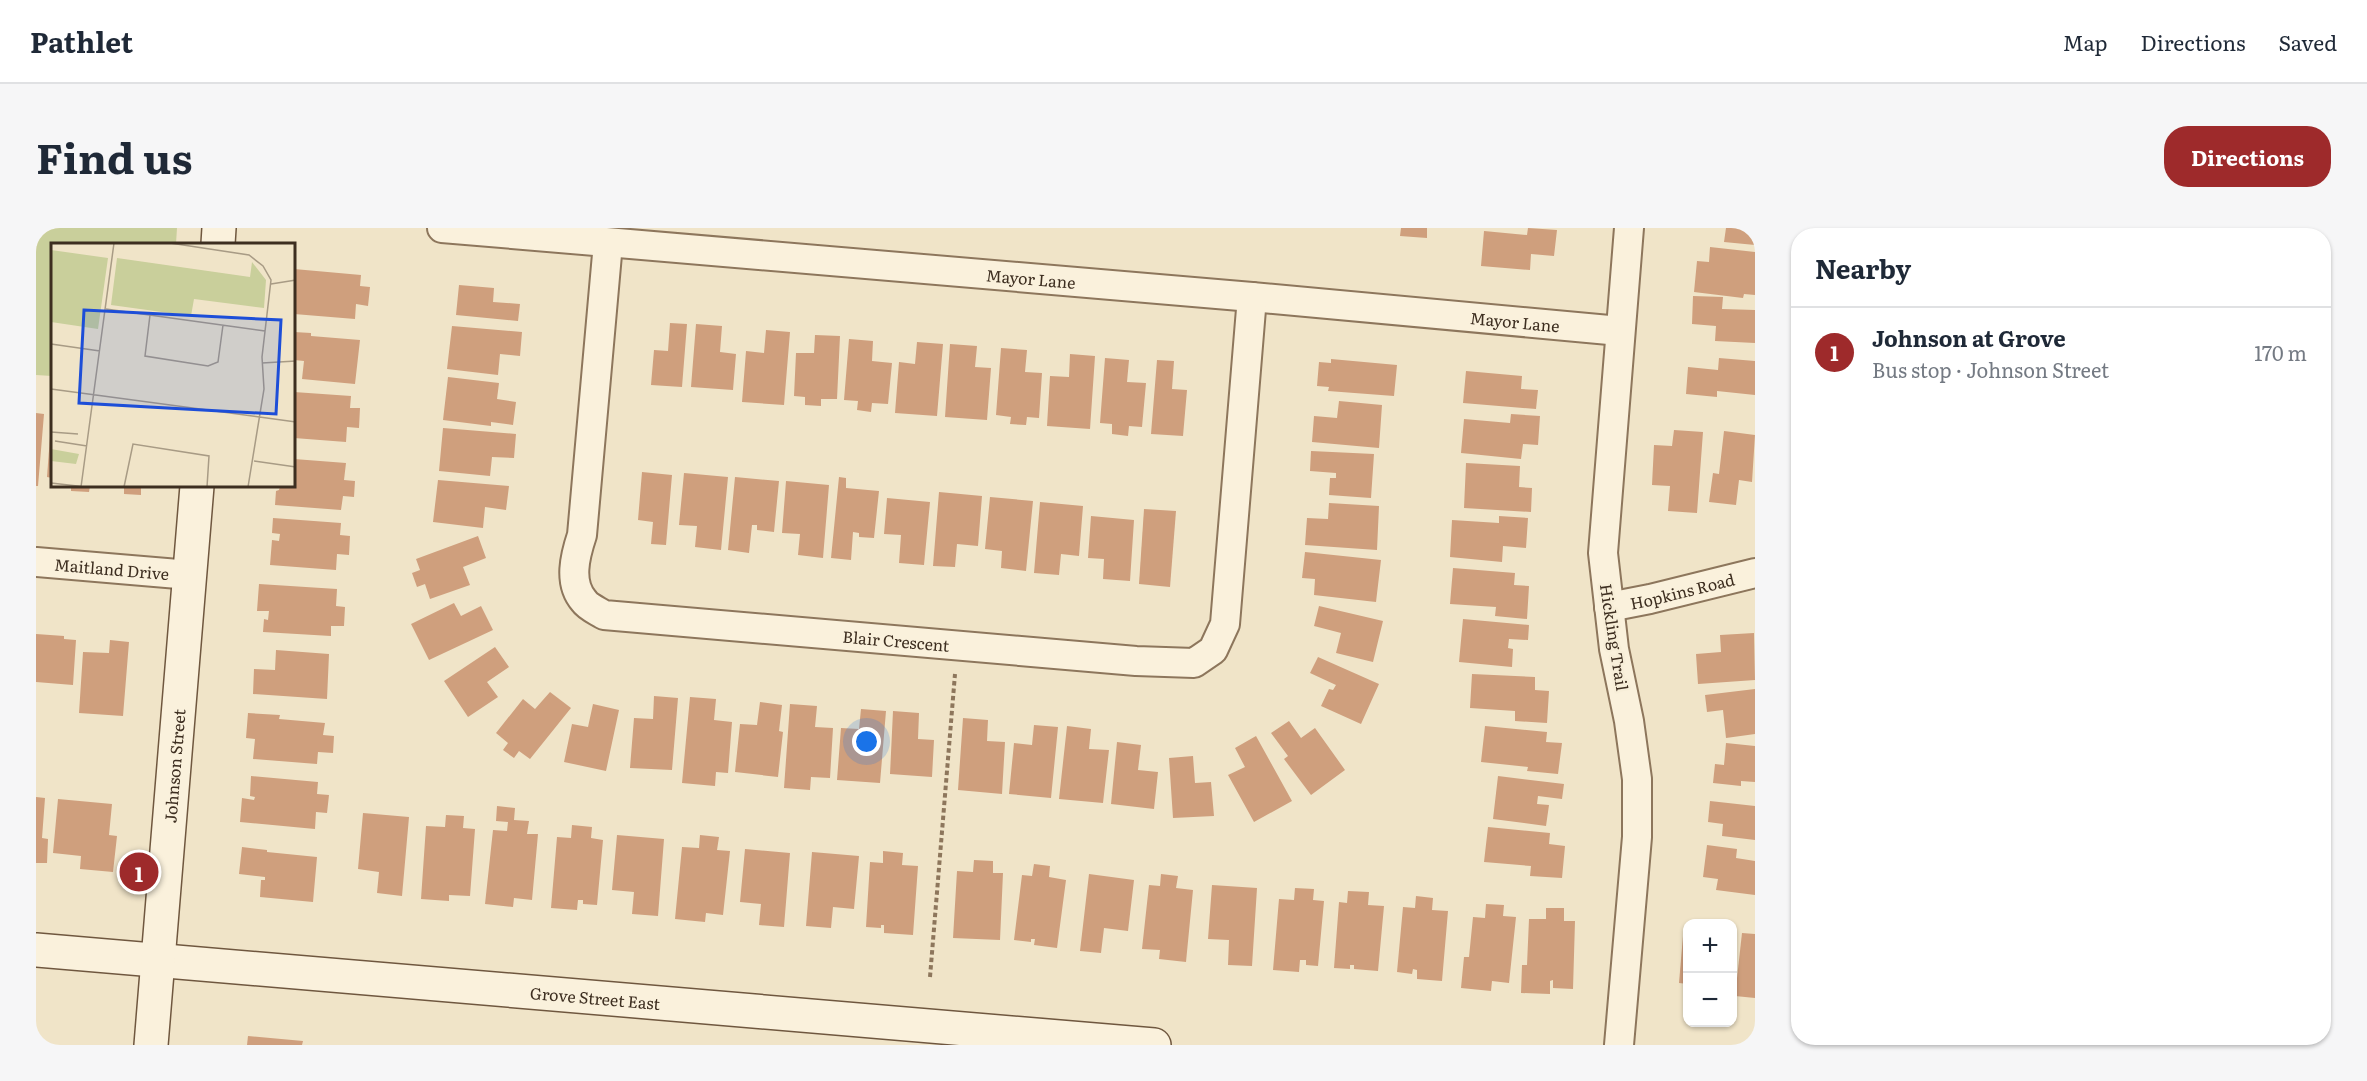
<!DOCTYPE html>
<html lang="en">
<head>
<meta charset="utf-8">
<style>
  :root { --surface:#fff; --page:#f6f6f7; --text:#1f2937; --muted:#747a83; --line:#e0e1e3; --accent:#9e2a2b }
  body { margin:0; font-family:Literata,serif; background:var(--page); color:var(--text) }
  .controls { position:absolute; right:18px; bottom:18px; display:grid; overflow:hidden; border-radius:12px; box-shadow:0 2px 4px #0004 }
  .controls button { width:54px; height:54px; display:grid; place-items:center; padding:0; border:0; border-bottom:2px solid var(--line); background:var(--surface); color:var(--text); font:30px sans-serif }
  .you { position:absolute; left:831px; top:514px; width:21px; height:21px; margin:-15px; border:4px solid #fff; border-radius:50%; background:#1a73e8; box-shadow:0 0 0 9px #1a73e833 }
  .badge { display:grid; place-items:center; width:39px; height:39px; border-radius:50%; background:var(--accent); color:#fff; font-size:20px; font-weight:700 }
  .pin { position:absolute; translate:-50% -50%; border:3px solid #fff; box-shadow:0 2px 6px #0006 }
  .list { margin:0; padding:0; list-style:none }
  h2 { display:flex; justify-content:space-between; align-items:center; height:78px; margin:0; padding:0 24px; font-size:26px }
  h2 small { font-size:20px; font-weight:400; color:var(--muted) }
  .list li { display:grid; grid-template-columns:39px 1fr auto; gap:18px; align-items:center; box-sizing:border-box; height:90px; padding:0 24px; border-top:2px solid var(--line) }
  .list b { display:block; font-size:22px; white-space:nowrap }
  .list p { margin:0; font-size:20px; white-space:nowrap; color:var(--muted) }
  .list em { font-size:20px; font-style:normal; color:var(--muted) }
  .map { position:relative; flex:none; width:1719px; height:817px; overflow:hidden; border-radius:24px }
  header { display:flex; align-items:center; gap:36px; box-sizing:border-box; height:84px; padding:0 30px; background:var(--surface); border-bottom:2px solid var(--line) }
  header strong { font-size:28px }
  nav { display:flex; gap:33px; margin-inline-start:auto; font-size:21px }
  .intro { display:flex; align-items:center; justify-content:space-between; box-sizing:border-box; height:144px; padding:0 36px }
  h1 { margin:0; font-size:42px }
  .button { padding:15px 27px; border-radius:24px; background:var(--accent); color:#fff; font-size:21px; font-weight:700 }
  main { display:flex; gap:36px; padding:0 36px }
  aside { flex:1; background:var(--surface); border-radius:24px; box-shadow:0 2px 4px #0004 }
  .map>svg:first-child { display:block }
  .park { fill:#c9cf9b }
  .building { fill:#cf9f7d }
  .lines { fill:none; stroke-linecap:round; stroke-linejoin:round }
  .street-casing { stroke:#8d765c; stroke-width:32 }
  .secondary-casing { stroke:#6f573f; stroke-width:36 }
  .path { stroke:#8d765c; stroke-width:4; stroke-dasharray:4.5 3; stroke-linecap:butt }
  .street { stroke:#faf1dc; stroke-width:28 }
  .secondary { stroke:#faf1dc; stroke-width:33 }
  .labels { text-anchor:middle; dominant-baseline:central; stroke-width:5; stroke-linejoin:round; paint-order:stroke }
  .street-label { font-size:16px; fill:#3d2e20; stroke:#f7eed8 }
  .inset-road { fill:none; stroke:#a89b85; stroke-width:1.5 }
  .view { fill:#1d4ed8; fill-opacity:0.15; stroke:#1d4ed8; stroke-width:3 }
  .inset-edge { fill:none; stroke:#3d2e20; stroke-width:3 }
</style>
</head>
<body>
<header>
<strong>Pathlet</strong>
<nav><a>Map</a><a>Directions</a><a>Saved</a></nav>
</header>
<div class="intro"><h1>Find us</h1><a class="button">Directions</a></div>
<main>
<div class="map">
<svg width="1719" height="817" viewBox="0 0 1719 817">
  <rect width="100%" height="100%" fill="#f0e4c8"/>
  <path class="park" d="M0,0H141L140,16H16V148L0,147Z"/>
  <g class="building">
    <path d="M1365,0H1391V10L1364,8Z"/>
    <path d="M1492,0L1521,2L1518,28L1495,26L1494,42L1445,38L1448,3L1491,7Z"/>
    <path d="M1690,0H1719V17L1688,14Z"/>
    <path d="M1674,19L1719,24V67L1708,66L1707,70L1658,64L1661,33L1673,34Z"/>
    <path d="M258,41L325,47L324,58L334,59L332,78L320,76L319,91L258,86V62H260V55H258Z"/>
    <path d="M423,57L458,60L457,74L484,76L482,93L420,87Z"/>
    <path d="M1657,68L1687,69L1686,81L1719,82V115L1679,113L1680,98L1656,96Z"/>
    <path d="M634,95L651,96L646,159L615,157L618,122L632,123Z"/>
    <path d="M660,96L686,98L684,124L700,126L697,162L655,159Z"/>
    <path d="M416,98L486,104L484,128L464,126L462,147L411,141Z"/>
    <path d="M730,102L754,104L748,177L706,174L710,123L728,125Z"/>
    <path d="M258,104L275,105V108L324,112L319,156L266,151L268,133L258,132Z"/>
    <path d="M779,107L804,108L801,171H785V178L769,177V169L758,168L760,125H778Z"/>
    <path d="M813,111L837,113L836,133L856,135L852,176L836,175L835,184L821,182L822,173L808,172Z"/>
    <path d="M881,114L907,116L901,188L859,185L863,134L879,136Z"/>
    <path d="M914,116L941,118L939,139L955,140L951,192L909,189Z"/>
    <path d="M965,120L991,122L989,144L1006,145L1003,190L991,189L990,197L974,196L975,189L960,187Z"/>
    <path d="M1034,126L1059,128L1054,201L1011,198L1014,148L1033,149Z"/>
    <path d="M1069,130L1093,132L1091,154L1110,155L1106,199L1093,198L1092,208L1076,206V196L1064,195Z"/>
    <path d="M1683,130L1719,133V167L1681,163V169L1650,166L1652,139L1682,142Z"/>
    <path d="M1295,131L1361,137L1358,168L1292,163L1293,159L1281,158L1283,134L1295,135Z"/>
    <path d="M1121,132L1138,133L1136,161L1151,162L1147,208L1115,206Z"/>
    <path d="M1430,143L1486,148L1485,161L1502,162L1500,181L1427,175Z"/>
    <path d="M412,149L463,155L461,171L480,174L477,197L455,194V198L407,192Z"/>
    <path d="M258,164L315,168L314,180H324L323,200L311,199L310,214L258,210Z"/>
    <path d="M1303,173L1346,177L1343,220L1276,214L1278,188L1301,190Z"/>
    <path d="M0,185L8,186L2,258H0Z"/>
    <path d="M1475,186L1504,188L1502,217L1487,216L1485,231L1425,225L1428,191L1474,195Z"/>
    <path d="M15,195H16V250L11,249Z"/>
    <path d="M407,200L480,206L478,230L456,229L454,248L403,243Z"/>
    <path d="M1638,202L1667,204L1661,285L1632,283L1634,258L1616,257L1618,217L1636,218Z"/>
    <path d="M1688,203L1719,207L1716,254L1703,252L1700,277L1673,274L1677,245L1683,246Z"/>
    <path d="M1275,223L1338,226L1335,270L1293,267L1294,250H1300V245L1274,243Z"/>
    <path d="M258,231L310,235L308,252L319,253L318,269L307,268L305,282L239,277L240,263L243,262L244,258H258Z"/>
    <path d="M1430,235L1484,238L1483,259L1496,260L1495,284L1428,280Z"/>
    <path d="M606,244L636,247L630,317L615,316L617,294L602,292Z"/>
    <path d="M648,245L692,249L685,322L659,319L661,298L643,297Z"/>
    <path d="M699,249L743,253L738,304L721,302V297H716L713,325L692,322Z"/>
    <path d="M803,249L810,250V260L843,263L838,310L823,309V305L817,304L815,332L795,330Z"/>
    <path d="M402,252L473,258L470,282L449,279L447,300L397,294Z"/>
    <path d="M750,253L793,257L787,330L762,327L764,306L746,305Z"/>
    <path d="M35,258H54L53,264L35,263Z"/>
    <path d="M88,258H105V267L88,266Z"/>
    <path d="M903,264L946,268L942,318L921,316L919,339L897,338Z"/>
    <path d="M954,269L997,273L990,343L965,340L966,323L949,321Z"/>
    <path d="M851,270L894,274L888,337L863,335L865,307L848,306Z"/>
    <path d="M1004,274L1047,278L1043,328L1025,326L1023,347L998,345Z"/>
    <path d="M1293,275L1343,278L1341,322L1269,317L1271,290L1292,291Z"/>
    <path d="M1108,281L1140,283L1134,359L1103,356Z"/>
    <path d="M1055,288L1098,292L1094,353L1067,351L1068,331L1052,330Z"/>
    <path d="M1463,288L1492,290L1490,320L1467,318L1466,334L1414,329L1416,292L1463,295Z"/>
    <path d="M237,290L305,295L304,307L314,308L313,327L301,326L300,342L234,337L236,312L243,313L244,306L236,305Z"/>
    <path d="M442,308L450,330L427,339L434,357L394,371L389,356L381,359L376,345L384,342L380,331Z"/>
    <path d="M1269,324L1345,332L1340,374L1278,367L1279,351L1266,350Z"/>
    <path d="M1417,340L1479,345L1478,357L1493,358L1491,391L1459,388L1460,379L1414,376Z"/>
    <path d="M223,356L301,361L300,378L309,379L308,398H295V408L227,404L228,391L232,392L233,383H221Z"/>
    <path d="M418,375L425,388L445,378L457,402L393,432L375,396Z"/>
    <path d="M1283,378L1347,393L1337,434L1300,425L1305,405L1278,398Z"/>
    <path d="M1427,391L1493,397L1492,412L1473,411L1472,420L1477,421L1476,439L1423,434Z"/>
    <path d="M1718,405L1719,452L1662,456L1660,426L1685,424L1684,407Z"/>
    <path d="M0,406L28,408V411L40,412L37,457L0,454Z"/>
    <path d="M74,412L93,414L87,488L43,485L47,424L73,425Z"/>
    <path d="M459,419L473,439L451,454L462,469L432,489L408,453Z"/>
    <path d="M240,422L293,426L291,471L217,466L218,441L239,442Z"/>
    <path d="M1282,429L1343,456L1325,496L1285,478L1293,461L1297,462L1300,457L1274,445Z"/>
    <path d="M1436,446L1499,449V462L1513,463L1511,495L1479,493V483L1434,480Z"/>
    <path d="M1719,461V506L1690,510L1687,482L1671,484L1669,467Z"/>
    <path d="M514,464L535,480L494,531L483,523L478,530L467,522L472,515L460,505L487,471L499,481Z"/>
    <path d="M618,468L642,470L636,542L594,540L598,490L617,491Z"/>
    <path d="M654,469L680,471L678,492L696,494L692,545L680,544L679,558L646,555Z"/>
    <path d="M724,474L746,477L743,503L747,504L742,549L699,544L704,496L721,497Z"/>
    <path d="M557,476L583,482L570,543L528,534L536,496L552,499Z"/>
    <path d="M754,476L781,478L779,499L797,500L794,550L775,549L774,562L748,560Z"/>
    <path d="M825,481L850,483L844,555L801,552L805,500L823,501Z"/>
    <path d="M857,483L883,485L882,511L898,512L896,549L854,546Z"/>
    <path d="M212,485L244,487L243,491L289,495L287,507L298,508L297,525L282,524L281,536L217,531L219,511L210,510Z"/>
    <path d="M927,490L952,492L951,513L969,514L966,566L922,562Z"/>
    <path d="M1253,493L1265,510L1279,500L1309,542L1275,567L1248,531L1252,528L1235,505Z"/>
    <path d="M998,497L1022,499L1015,570L973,566L978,515L996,517Z"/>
    <path d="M1031,498L1055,501L1053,521L1073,522L1067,575L1023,571Z"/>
    <path d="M1449,498L1511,504L1510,514L1526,515L1522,546L1491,543L1492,539L1445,534Z"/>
    <path d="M1220,508L1256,573L1218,594L1192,547L1209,539L1199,520Z"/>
    <path d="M1081,514L1105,517L1102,542L1122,544L1118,581L1075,576Z"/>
    <path d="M1690,515L1719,518V554L1705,553V558L1677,555L1679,536L1688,537Z"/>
    <path d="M1157,528L1159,555L1175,554L1178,588L1137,590L1133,530Z"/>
    <path d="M215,548L282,554L281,566L293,567L291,585L280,584L279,601L204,594L206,570L218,572L219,569L214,568Z"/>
    <path d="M1462,548L1528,556L1526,571L1502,568L1501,576L1513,577L1510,598L1457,591Z"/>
    <path d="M0,569L9,570L6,610L12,611L11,635H0Z"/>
    <path d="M22,571L76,576L73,607L81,608L77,644L44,641L45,628L17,625Z"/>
    <path d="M1674,573L1719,578V612L1686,608L1687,596L1672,594Z"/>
    <path d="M461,578L479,580L478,592L493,593L491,606H502L496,672L478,670L477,679L449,676L457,602L471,603L472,594L460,593Z"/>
    <path d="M327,585L373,589L366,668L341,665L343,644L322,641Z"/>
    <path d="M410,587L428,588L427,600L439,601L434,668L413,667V673L385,671L390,598L409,599Z"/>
    <path d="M536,597L556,599L555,610L567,612L561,677L547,676V672H542L541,682L515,680L521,609L535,610Z"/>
    <path d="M1452,599L1514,605L1513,616L1529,618L1526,650L1494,648L1495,638L1448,634Z"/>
    <path d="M581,607L628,611L622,688L596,686L598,664L576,662Z"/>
    <path d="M664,607L683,609L681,622L694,623L687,687L670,685L669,694L639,691L646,619L663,620Z"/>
    <path d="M1671,617L1701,621L1700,630L1719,633V667L1680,662L1682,651L1667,649Z"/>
    <path d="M206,619L231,622V624L281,629L277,674L224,669L225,652H229V649L203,646Z"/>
    <path d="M709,621L754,625L748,699L723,697L725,676L704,674Z"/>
    <path d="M847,623L867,625L866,637L882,638L877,707L848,705V697H845V700L830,699L834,634L847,635Z"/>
    <path d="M776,624L823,628L818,681L797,679L795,700L770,698Z"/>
    <path d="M938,632L957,633V645H967L964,712L917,710L921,643L937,644Z"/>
    <path d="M998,636L1014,638L1013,649L1030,652L1021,720L998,717L999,711H995V714L978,712L986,647L996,648Z"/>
    <path d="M1053,646L1098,652L1092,703L1068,700L1065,725L1044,723Z"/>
    <path d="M1125,646L1142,648L1140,660L1157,662L1150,734L1123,731L1124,722L1106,721L1113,657L1124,658Z"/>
    <path d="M1176,657L1221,660L1216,738L1192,737L1193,712L1172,711Z"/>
    <path d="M1259,660L1278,661L1277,672L1288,673L1282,738L1270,737V732H1264L1263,744L1237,742L1243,671L1258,672Z"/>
    <path d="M1312,663L1333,664L1332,677L1348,678L1342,743L1318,741V737H1314V741L1298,740L1303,674L1311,675Z"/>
    <path d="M1380,668L1397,670L1396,682L1412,683L1406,753L1381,751V742L1377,741L1376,746L1361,744L1367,679L1379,680Z"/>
    <path d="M1450,676L1468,677L1467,688L1480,689L1473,755L1456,753L1455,763L1425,760L1428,729H1433L1437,689L1449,690Z"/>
    <path d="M1510,680H1528V693H1539L1537,761L1517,760V752L1514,753V766L1485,765L1486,737H1491L1493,691H1510Z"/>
    <path d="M1706,705L1719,706V770L1699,768Z"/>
    <path d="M1647,708L1652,709V756L1643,755Z"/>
    <path d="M212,808L267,813L266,817H211Z"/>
  </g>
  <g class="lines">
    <defs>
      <g id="street">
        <path id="s1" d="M406,0L1216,69L1584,103"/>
        <path id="s2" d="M572,15L546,307C539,328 532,355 548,373C552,379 562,383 568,387L1100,433L1158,435L1177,422L1189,396L1216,69"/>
        <path id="s3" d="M0,334L154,347"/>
        <path id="s4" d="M1573,379L1614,371L1719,345"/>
        <path d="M1583,817L1601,609V551L1593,493L1578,421L1567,325L1593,0"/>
      </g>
      <g id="secondary">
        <path d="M182,16L183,0"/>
        <path id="s5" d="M0,722L1118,817"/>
        <path id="s6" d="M115,817L161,258"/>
      </g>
    </defs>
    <use href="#street" class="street-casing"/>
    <use href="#secondary" class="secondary-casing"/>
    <path class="path" d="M894,749L919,446"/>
    <use href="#street" class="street"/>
    <use href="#secondary" class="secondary"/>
  </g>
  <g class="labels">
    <g class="street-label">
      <text stroke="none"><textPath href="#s1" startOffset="591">Mayor Lane</textPath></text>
      <text stroke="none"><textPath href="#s1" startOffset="1077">Mayor Lane</textPath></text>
      <text stroke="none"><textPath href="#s3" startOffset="76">Maitland Drive</textPath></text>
      <text stroke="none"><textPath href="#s4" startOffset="75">Hopkins Road</textPath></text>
      <text transform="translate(1579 409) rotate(81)">Hickling Trail</text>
      <text stroke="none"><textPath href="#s2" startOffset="680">Blair Crescent</textPath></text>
      <text stroke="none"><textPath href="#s6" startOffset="280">Johnson Street</textPath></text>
      <text stroke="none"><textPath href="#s5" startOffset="561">Grove Street East</textPath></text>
    </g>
  </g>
  <g transform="translate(15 15)">
    <rect width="244" height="244" fill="#f0e4c8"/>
    <path d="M0,7L57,15L47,86L0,79ZM66,15L199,34L201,19L215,37L213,65L143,56L140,73L60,62ZM0,206L28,211L25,221L0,218Z" fill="#c9cf9b"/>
    <path class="inset-road" d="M119,0L198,12L212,23L220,37L211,114L213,146L197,244M220,41L245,37M55,66L214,88M99,72L94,113L157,123L167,119L172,82M0,101L49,108M211,120L245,118M0,146L245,179M0,189L27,191M4,198L36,203M203,218L245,224M0,240L35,244M30,244L63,0M73,244L82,201L158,213L156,244"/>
    <path class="view" d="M33,67L230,77L225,171L28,160Z"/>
    <rect width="244" height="244" class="inset-edge"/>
  </g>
</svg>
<div class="controls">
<button>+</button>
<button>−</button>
</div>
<div class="you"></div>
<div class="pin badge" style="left:103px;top:644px">1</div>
</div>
<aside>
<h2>Nearby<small></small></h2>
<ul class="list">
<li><span class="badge">1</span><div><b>Johnson at Grove</b><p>Bus stop · Johnson Street</p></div><em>170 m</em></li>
</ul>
</aside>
</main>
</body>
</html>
